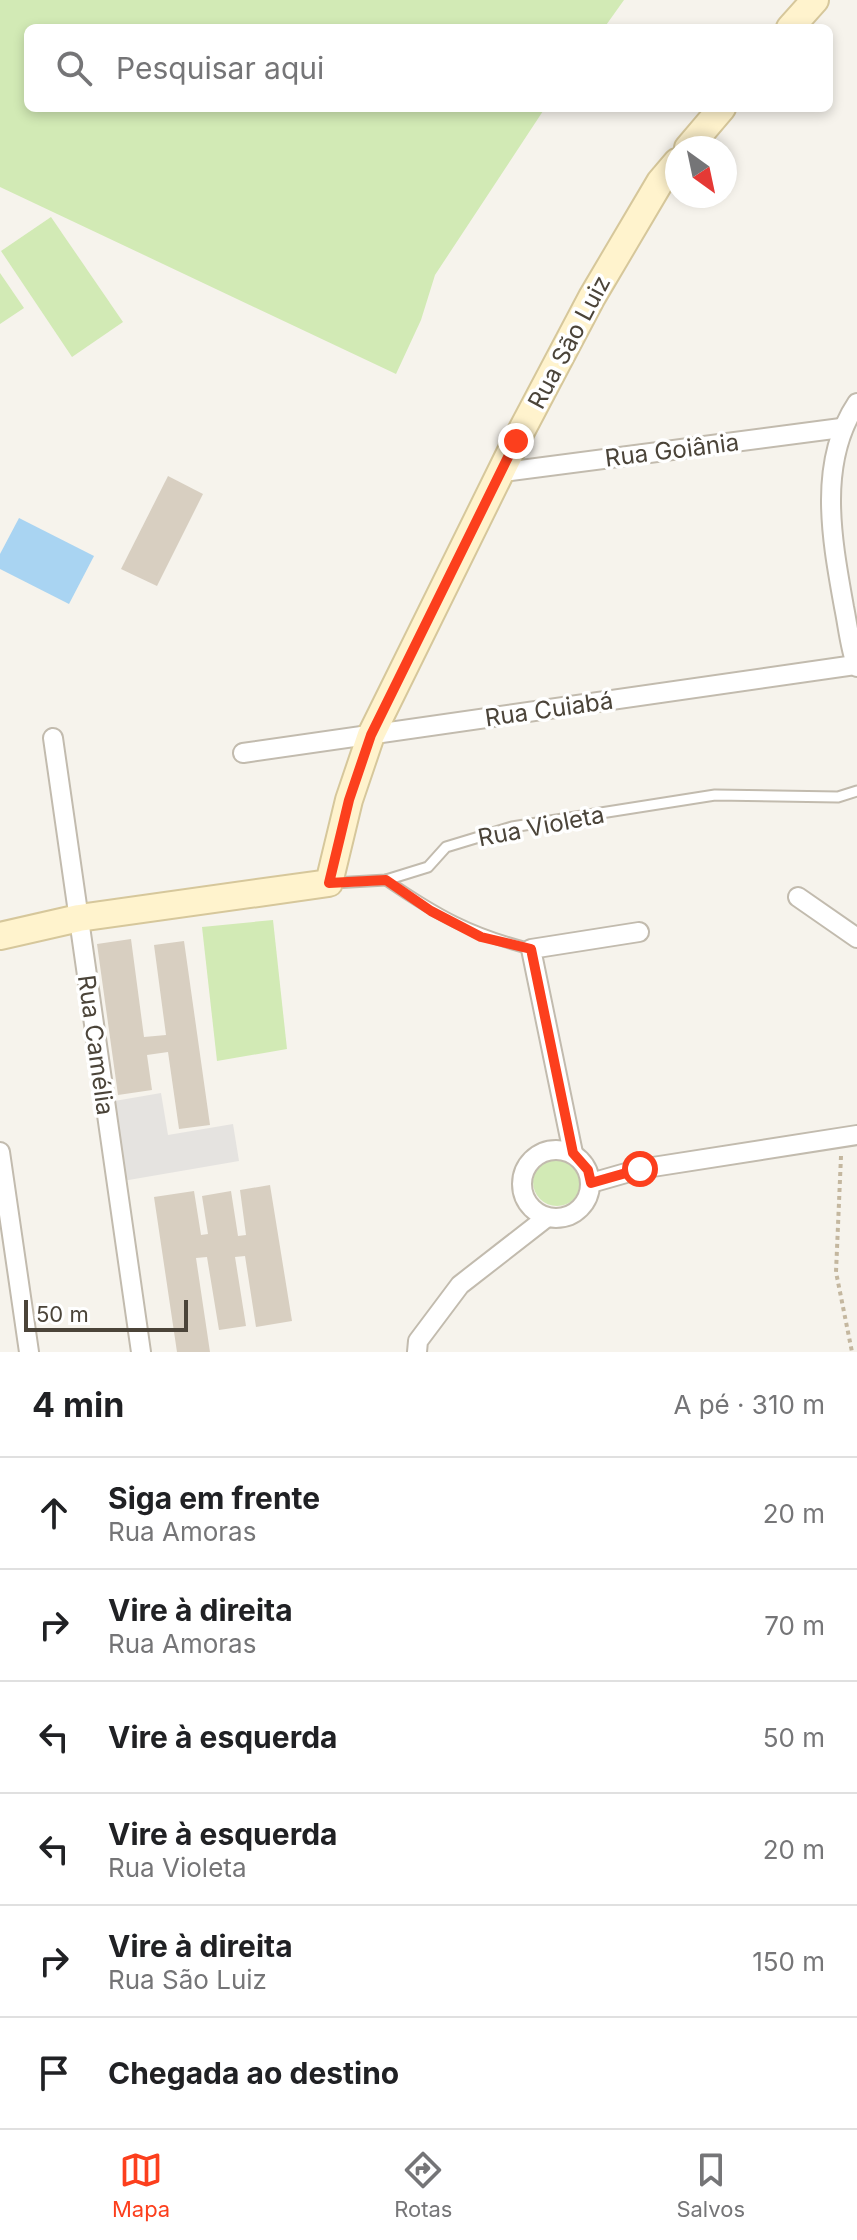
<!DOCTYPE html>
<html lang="pt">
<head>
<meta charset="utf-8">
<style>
  :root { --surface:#fff; --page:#f2f2f2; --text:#202124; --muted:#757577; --line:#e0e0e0; --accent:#fc3f1d }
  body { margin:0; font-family:Inter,sans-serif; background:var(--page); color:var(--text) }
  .compass { position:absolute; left:665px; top:136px; width:72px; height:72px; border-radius:50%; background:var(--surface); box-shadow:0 4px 12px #0003; rotate:147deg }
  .scale { position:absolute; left:24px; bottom:20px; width:164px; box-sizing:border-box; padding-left:8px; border:4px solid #4b4439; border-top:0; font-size:22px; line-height:28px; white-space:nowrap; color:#4b4439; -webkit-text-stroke:6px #fff; paint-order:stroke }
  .stop { position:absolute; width:24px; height:24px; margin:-18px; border:6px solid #fc3f1d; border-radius:50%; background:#fff }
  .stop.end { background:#fc3f1d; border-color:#fff; box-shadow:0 2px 8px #0008 }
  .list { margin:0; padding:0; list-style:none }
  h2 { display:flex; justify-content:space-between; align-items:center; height:104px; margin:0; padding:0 32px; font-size:34px }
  h2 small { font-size:26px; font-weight:400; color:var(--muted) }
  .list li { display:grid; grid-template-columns:52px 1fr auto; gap:24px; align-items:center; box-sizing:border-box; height:112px; padding:0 32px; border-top:2px solid var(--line) }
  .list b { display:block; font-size:30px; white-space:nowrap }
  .list p { margin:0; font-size:26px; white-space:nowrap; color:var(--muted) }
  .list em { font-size:26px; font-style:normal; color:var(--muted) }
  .icon { flex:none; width:44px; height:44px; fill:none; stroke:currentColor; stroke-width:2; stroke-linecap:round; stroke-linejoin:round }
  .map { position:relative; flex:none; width:857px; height:1352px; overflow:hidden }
  .search { position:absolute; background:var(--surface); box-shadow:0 4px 12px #0003; left:24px; right:24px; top:24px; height:88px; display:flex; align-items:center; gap:20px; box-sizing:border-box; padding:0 28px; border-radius:12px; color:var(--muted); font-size:30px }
  .sheet { height:776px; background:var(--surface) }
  nav { display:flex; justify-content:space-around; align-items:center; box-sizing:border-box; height:112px; border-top:2px solid var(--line); background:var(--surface); font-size:22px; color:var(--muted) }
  nav a { display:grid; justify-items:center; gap:4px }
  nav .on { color:var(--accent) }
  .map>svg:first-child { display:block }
  .green { fill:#d2eab5 }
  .parking { fill:#e5e3e0 }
  .water { fill:#a9d4f2 }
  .building { fill:#d8cfc1 }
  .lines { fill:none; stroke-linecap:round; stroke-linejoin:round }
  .lane-casing { stroke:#c2bbae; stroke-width:13 }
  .street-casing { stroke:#c2bbae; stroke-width:22 }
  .secondary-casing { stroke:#d6c79b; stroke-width:30 }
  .path { stroke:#c4b79f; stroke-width:4; stroke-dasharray:4 4; stroke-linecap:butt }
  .lane { stroke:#fff; stroke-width:9 }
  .street { stroke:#fff; stroke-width:18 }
  .secondary { stroke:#fff3cd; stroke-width:26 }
  .route { stroke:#fc3f1d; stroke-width:10 }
  .labels { text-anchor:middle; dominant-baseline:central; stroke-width:7; stroke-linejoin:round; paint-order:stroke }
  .street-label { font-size:24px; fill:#4b4439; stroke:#fff }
</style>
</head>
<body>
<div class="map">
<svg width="857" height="1352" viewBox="0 0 857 1352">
  <rect width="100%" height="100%" fill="#f6f3ec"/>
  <g class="green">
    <path d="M0,0H624L604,28H28V108H545L435,275L421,320L396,374L0,187Z"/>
    <path d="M51,217L123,322L72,357L1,251Z"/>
    <path d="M0,273L24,308L0,324Z"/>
    <path d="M273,920L287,1049L217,1061L202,927Z"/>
    <circle cx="557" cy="1182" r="24"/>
  </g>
  <path class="parking" d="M161,1093L168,1135L233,1124L239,1161L117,1182L103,1103Z"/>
  <path class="water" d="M19,518L94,556L69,604L0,569V554Z"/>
  <g class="building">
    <path d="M168,476L203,494L157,586L121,569Z"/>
    <path d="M131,939L144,1037L166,1035L154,945L184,941L210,1125L179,1129L168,1052L147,1055L152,1090L118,1095L97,944Z"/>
    <path d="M270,1185L292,1321L256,1327L245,1256L235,1257L246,1326L219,1330L207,1257L196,1258L210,1352H177L154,1197L194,1191L201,1235L208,1234L202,1196L231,1191L238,1236L246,1235L240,1190Z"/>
  </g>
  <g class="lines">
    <defs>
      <g id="lane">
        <path d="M386,880C437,915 471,934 531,949"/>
        <path d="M333,883L386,880L428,867L446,847L512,827L715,795L838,797L857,791"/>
      </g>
      <g id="street">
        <path d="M857,403C817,463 832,540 844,607C848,626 850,649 857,667"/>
        <path d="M504,472L841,428"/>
        <path d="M53,738L141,1352"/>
        <path d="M243,753L855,665"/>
        <path d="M798,897L857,938"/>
        <circle cx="556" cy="1184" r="34"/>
        <path d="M0,1152L29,1352"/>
        <path d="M573,1153L531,949L639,932"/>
        <path d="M591,1183L640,1169L857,1135"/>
        <path d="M417,1352L418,1341L460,1285L546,1218"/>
      </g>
      <g id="secondary">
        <path d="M790,28L815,0"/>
        <path d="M688,148L722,108"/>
        <path d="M0,936L79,918L329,883L349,800L371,735L516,441L592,297L660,182L677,162"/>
      </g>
    </defs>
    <use href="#lane" class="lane-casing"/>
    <use href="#street" class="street-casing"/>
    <use href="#secondary" class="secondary-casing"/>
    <path class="path" d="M841,1156L836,1272L852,1352"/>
    <use href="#lane" class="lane"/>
    <use href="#street" class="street"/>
    <use href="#secondary" class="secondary"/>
  </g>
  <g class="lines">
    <path class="route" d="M516,441L371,735L349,800L329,883L386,880L431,911L481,937L531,949L573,1153L588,1170L591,1183L640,1169"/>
  </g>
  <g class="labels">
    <g class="street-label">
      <text transform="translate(569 342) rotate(-62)">Rua São Luiz</text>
      <text transform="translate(672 450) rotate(-7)">Rua Goiânia</text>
      <text transform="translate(549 709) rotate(-8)">Rua Cuiabá</text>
      <text transform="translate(541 826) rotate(-11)">Rua Violeta</text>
      <text transform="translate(96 1045) rotate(82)">Rua Camélia</text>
    </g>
  </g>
</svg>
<svg class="compass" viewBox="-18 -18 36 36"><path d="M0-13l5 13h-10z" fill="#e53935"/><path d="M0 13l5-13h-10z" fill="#757577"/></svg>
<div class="scale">50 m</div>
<div class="stop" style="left:640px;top:1169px"></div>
<div class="stop end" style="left:516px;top:441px"></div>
<div class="search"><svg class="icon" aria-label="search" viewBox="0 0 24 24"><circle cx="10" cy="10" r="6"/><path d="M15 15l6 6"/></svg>Pesquisar aqui</div>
</div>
<section class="sheet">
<h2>4 min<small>A pé · 310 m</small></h2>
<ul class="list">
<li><svg class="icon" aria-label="ahead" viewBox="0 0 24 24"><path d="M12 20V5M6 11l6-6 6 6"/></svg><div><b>Siga em frente</b><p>Rua Amoras</p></div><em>20 m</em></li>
<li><svg class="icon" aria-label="right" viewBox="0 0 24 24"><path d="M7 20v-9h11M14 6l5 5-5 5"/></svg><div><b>Vire à direita</b><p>Rua Amoras</p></div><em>70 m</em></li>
<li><svg class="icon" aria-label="left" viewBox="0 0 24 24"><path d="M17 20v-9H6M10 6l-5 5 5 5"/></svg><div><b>Vire à esquerda</b></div><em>50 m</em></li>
<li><svg class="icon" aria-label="left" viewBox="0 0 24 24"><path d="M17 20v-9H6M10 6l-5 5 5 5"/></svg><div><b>Vire à esquerda</b><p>Rua Violeta</p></div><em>20 m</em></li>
<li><svg class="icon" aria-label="right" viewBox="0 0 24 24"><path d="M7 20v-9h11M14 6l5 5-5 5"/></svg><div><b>Vire à direita</b><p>Rua São Luiz</p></div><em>150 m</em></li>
<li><svg class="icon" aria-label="arrive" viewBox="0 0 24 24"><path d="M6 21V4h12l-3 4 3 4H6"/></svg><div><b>Chegada ao destino</b></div></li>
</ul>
</section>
<nav>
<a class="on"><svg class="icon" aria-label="map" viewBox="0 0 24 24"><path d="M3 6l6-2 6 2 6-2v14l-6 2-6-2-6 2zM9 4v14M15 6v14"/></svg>Mapa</a>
<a><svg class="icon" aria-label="directions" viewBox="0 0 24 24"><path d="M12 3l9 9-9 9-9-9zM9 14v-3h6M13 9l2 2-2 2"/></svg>Rotas</a>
<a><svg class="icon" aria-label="saved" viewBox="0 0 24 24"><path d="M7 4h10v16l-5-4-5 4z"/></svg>Salvos</a>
</nav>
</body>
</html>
